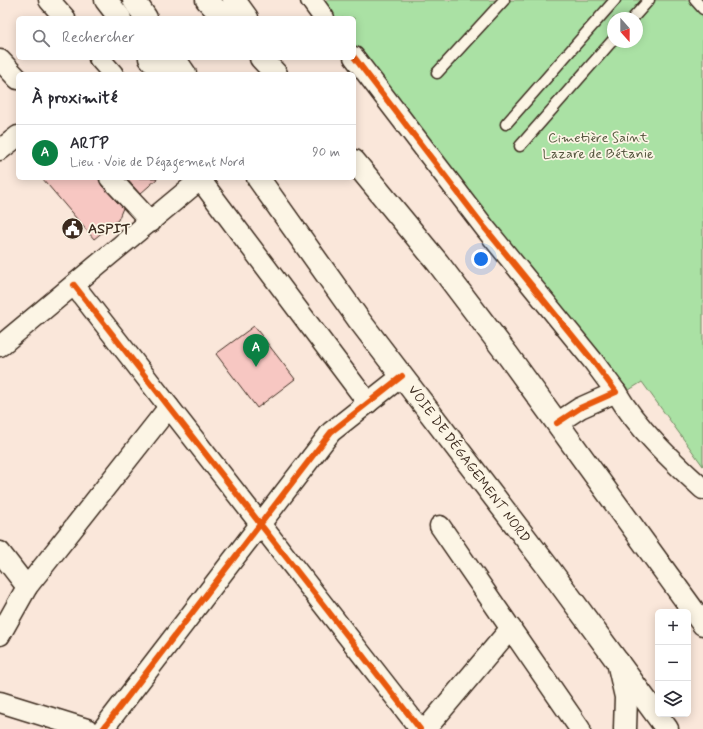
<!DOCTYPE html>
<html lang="fr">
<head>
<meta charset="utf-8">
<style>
  :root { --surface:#fff; --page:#f7f7f7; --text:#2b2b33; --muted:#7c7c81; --line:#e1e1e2; --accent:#0b8043 }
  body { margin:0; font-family:Mynerve,sans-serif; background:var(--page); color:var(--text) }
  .controls { position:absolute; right:12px; bottom:12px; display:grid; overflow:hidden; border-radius:6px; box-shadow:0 2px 10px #0003 }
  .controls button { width:36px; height:36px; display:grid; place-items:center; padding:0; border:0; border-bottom:1px solid var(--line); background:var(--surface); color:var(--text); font:20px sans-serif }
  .compass { position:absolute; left:607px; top:12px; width:36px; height:36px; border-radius:50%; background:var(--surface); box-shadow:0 2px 10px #0003; rotate:159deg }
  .you { position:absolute; left:481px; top:259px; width:14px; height:14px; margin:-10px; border:3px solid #fff; border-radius:50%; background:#1a73e8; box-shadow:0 0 0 6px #1a73e833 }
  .badge { display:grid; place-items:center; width:26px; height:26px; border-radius:50%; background:var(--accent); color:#fff; font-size:13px; font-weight:700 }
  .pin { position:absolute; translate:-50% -33px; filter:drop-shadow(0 1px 2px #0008) }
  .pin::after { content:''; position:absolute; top:21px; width:14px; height:12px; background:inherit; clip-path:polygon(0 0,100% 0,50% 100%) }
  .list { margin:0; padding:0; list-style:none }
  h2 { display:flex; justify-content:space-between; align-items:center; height:52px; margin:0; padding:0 16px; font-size:17px }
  h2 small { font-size:13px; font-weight:400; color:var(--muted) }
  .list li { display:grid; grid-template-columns:26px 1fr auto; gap:12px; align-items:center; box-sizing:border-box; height:56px; padding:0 16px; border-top:1px solid var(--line) }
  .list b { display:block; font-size:15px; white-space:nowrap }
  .list p { margin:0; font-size:13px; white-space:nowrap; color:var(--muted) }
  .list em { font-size:13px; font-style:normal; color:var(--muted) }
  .icon { flex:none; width:22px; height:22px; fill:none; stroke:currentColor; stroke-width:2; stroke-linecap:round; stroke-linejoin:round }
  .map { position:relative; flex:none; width:703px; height:729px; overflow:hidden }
  .search { position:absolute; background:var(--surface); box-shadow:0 2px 10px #0003; left:16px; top:16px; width:340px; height:44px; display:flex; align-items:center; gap:10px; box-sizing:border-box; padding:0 14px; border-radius:6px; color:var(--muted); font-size:15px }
  .panel { position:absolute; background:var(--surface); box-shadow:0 2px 10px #0003; left:16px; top:72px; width:340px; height:108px; border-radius:6px }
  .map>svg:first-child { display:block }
  .green { fill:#aae1a4; stroke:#728661; fill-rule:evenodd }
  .building { fill:#f7c7c2; stroke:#3b2a1e }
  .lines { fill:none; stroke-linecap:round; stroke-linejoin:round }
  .service-casing { stroke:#3b2a1e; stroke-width:13 }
  .minor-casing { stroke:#3b2a1e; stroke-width:23 }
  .tertiary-casing { stroke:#3b2a1e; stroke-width:25 }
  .trunk-casing { stroke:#3b2a1e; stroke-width:25 }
  .service { stroke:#fcf5e5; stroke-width:10 }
  .minor { stroke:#fcf5e5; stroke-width:20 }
  .tertiary { stroke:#fcf5e5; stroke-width:22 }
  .trunk { stroke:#fcf5e5; stroke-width:22 }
  .cycleway-casing { stroke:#fcf5e5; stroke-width:8 }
  .cycleway { stroke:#e8590c; stroke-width:6 }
  .labels { text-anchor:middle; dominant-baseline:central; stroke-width:3.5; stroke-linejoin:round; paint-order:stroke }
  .park-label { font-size:14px; fill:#575840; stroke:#fcf5e5 }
  .poi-label { font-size:14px; font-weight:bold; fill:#3b2a1e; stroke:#fcf5e5; text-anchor:start }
  .street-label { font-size:14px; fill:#3b2a1e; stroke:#fcf5e5 }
</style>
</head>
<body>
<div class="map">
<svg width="703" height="729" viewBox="0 0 703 729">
  <rect width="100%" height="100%" fill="#fae7da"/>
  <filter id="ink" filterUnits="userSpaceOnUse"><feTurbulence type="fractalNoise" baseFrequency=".025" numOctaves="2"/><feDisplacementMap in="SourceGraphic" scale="8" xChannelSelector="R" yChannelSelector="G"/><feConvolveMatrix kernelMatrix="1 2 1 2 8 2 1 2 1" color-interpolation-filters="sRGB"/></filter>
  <g filter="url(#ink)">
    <path class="green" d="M320,0H703V466L642,382L629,390L490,227L354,46V18H333ZM613,18H637V42H613Z"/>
    <g class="building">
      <path d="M42,178H99L102,186L123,208L118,220L94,239Z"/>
      <path d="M126,178H158L140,194Z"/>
      <path d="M254,326L295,379L257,408L216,354Z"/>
    </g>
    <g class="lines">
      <defs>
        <g id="service">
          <path d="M695,0L703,9"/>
          <path d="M633,18L649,0"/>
          <path d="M437,73L504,0"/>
          <path d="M506,124L615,0"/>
          <path d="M520,146L613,40"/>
        </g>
        <g id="minor">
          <path d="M49,0L65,18"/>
          <path d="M311,0L324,18"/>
          <path d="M354,57L485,228L593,361L616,392L580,408L557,423"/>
          <path d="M99,58L113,74"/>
          <path d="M0,60L18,79"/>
          <path d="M0,150L18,136"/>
          <path d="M110,178L151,222"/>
          <path d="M199,178L368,403"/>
          <path d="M74,285L420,729"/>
          <path d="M0,346L202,178"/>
          <path d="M616,392C637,428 672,461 703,489"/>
          <path d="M440,526L580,729"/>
          <path d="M0,552L27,587"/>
          <path d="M0,635L27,587L169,407"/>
          <path d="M0,702L87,729"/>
          <path d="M103,729L331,432L402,376"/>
          <path d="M426,729L511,628"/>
        </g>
        <path id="tertiary" d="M618,662L626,697L625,729"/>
        <g id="trunk">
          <path d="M106,0L120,18"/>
          <path d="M134,0L146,18"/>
          <path d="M207,0L224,18"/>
          <path d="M234,0L247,18"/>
          <path d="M150,58L163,74"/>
          <path d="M174,58L185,74"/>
          <path d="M261,58L276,74"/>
          <path d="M354,161L438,263L507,354L703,624"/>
          <path d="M258,178L359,320L550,570L667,729"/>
        </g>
      </defs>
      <use href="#service" class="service-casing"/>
      <use href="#minor" class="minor-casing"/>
      <use href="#tertiary" class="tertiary-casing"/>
      <use href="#trunk" class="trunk-casing"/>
      <use href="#service" class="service"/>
      <use href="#minor" class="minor"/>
      <use href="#tertiary" class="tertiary"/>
      <use href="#trunk" class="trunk"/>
      <defs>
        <g id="cycleway">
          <path d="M354,57L485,228L593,361L616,392L580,408L557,423"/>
          <path d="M74,285L420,729"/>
          <path d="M103,729L331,432L402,376"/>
        </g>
      </defs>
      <use href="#cycleway" class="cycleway-casing"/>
      <use href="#cycleway" class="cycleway"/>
    </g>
  </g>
  <defs>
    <symbol id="civic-disc" viewBox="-11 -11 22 22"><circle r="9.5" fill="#3b2a1e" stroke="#fcf5e5"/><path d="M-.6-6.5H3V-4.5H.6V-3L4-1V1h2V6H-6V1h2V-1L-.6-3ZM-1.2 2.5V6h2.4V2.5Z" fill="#fff"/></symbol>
  </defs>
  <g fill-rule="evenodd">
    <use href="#civic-disc" x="60" y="216" width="25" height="25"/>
  </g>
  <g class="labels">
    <g class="park-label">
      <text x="598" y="138">Cimetière Saint<tspan x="598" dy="16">Lazare de Bétanie</tspan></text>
    </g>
    <g class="poi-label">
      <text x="88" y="229">ASPIT</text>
    </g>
    <g class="street-label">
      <text transform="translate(469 464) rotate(53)">VOIE DE DÉGAGEMENT NORD</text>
    </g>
  </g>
</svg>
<div class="controls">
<button>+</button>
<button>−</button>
<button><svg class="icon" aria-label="layers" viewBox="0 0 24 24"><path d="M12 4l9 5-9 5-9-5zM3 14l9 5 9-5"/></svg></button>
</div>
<svg class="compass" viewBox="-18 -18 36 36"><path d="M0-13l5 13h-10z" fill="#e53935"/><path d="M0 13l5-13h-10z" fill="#7c7c81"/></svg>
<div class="you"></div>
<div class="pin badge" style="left:256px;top:367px">A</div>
<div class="search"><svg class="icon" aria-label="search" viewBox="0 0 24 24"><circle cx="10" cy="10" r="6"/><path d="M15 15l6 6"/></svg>Rechercher</div>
<section class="panel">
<h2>À proximité<small></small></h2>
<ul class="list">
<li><span class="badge">A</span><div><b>ARTP</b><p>Lieu · Voie de Dégagement Nord</p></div><em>90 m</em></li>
</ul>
</section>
</div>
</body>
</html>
